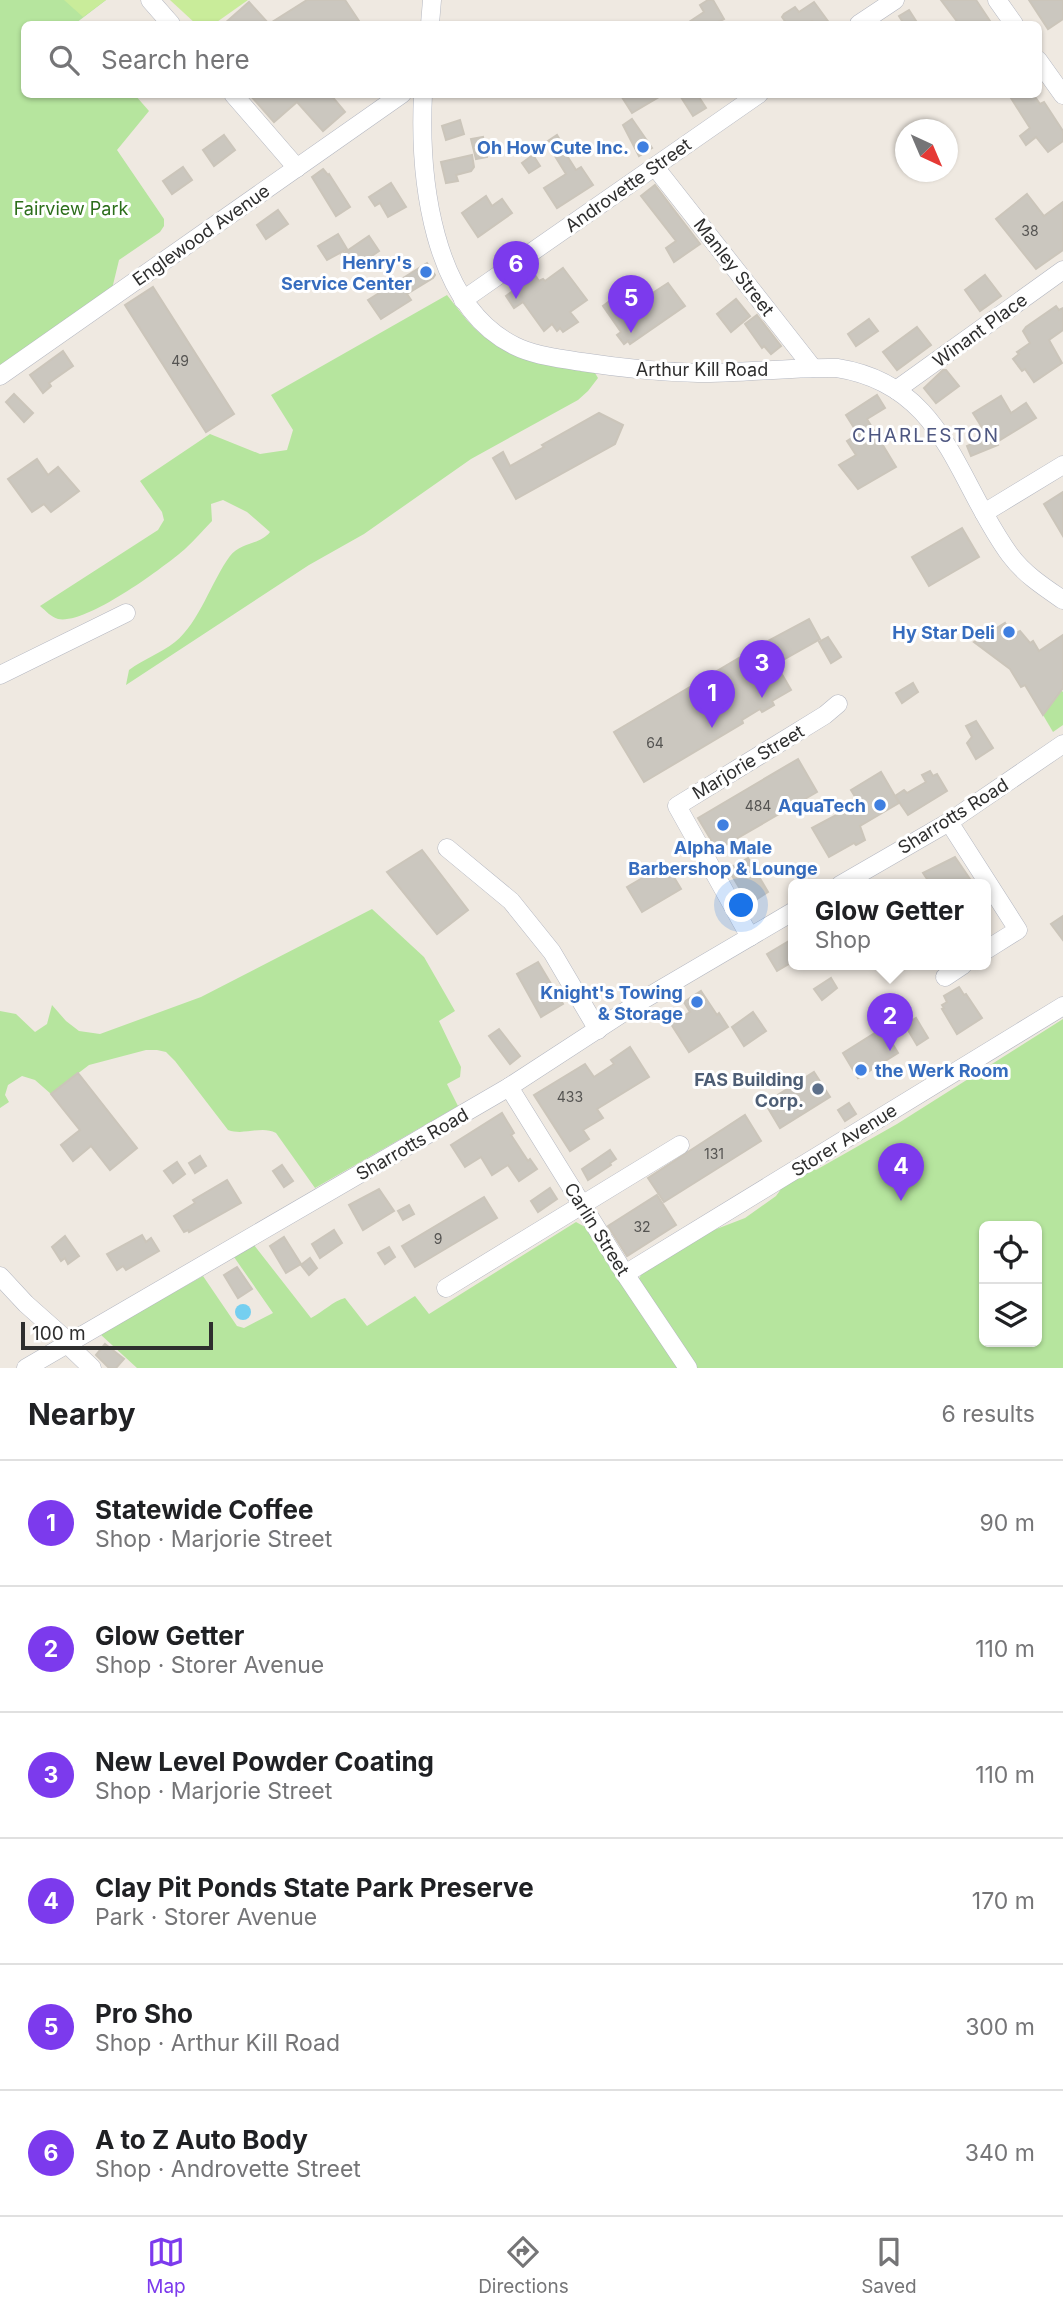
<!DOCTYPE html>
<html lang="en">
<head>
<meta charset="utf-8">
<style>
  :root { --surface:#fff; --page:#f2f2f2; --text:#202124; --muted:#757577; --line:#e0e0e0; --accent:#7c3aed }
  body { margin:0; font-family:Inter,sans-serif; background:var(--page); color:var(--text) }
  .controls { position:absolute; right:21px; bottom:21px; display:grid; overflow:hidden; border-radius:10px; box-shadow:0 2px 5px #0004 }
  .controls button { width:63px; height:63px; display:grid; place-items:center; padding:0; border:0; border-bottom:2px solid var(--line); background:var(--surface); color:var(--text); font:35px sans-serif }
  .compass { position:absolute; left:895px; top:119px; width:63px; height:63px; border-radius:50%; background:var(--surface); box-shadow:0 2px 5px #0004; rotate:136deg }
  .scale { position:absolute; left:21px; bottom:18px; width:192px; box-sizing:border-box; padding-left:7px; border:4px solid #2e2e2e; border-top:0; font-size:19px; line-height:24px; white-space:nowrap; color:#2e2e2e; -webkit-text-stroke:5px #fff; paint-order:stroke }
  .you { position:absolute; left:742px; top:906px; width:24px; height:24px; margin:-18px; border:5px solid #fff; border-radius:50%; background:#1a73e8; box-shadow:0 0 0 10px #1a73e833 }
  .badge { display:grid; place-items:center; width:46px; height:46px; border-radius:50%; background:var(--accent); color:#fff; font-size:23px; font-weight:700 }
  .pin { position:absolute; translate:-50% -58px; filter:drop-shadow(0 2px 4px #0008) }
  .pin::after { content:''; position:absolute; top:37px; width:24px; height:21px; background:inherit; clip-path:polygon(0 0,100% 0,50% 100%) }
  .popup { position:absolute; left:788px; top:879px; width:203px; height:91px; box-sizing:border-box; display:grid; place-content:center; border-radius:10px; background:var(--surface); filter:drop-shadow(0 2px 5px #0005); font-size:23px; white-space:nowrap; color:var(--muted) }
  .popup b { font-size:26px; color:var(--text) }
  .popup::after { content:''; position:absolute; left:50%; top:100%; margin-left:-14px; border:14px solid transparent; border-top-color:var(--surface) }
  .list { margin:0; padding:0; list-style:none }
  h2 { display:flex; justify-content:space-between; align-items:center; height:91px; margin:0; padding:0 28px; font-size:30px }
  h2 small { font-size:23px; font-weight:400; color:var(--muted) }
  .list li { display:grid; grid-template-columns:46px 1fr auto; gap:21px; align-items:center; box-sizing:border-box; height:126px; padding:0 28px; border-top:2px solid var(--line) }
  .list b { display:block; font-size:26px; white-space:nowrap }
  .list p { margin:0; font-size:23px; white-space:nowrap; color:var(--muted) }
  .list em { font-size:23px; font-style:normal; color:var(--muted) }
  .icon { flex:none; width:38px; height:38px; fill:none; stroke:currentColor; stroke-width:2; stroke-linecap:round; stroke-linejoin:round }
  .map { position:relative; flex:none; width:1063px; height:1368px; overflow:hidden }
  .search { position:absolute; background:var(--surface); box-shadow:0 2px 5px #0004; left:21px; right:21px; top:21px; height:77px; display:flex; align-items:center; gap:18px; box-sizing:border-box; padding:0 24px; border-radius:10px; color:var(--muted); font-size:26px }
  .sheet { height:847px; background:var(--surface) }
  nav { display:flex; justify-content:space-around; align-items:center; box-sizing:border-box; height:98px; border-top:2px solid var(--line); background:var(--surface); font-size:19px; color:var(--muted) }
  nav a { display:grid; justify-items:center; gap:4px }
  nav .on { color:var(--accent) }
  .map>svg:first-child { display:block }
  .green { fill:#b6e59e; fill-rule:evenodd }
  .pitch { fill:#c9ec9a }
  .water { fill:#75cff0 }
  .building { fill:#cbc7bf; stroke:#cbc5ba; stroke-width:2 }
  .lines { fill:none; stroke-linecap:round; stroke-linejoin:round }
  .minor-casing { stroke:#b4b7c1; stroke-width:19 }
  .minor { stroke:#fff; stroke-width:18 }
  .shop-dot { fill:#3f7fe0; stroke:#fff; stroke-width:2.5 }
  .service-dot { fill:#5c6f8a; stroke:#fff; stroke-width:2.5 }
  .labels { text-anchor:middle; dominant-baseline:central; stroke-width:6; stroke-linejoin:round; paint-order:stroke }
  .number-label { font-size:14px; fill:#555452 }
  .shop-label { font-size:18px; font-weight:bold; fill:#366cbe; stroke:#fff; text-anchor:end }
  .street-label { font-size:18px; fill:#2e2e2e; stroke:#fff }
  .park-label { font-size:18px; fill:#2c6e1b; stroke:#fff }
  .service-label { font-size:18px; font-weight:bold; fill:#4e5e75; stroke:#fff; text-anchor:end }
  .neighbourhood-label { font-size:19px; letter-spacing:2px; fill:#4d5680; stroke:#fff }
</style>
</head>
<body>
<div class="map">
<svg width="1063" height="1368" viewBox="0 0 1063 1368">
  <rect width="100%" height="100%" fill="#efe9e1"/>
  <g class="green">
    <path d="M0,0H106L76,23L77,24H24V94L135,95L149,111L117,150L164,219V226L160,232L119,260L112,289L0,368Z"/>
    <path d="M447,295C460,311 473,331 492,342C523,360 561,365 595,373L598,378L588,391L578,400L471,459L364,534L309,565L126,685L129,670C144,659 161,653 175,642C199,623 212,580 230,556C241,542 260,545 270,532L247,512L223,500L211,504L212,521C203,530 195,540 185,549C163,568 86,625 58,619C51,617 46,611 40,606L158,530L164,520L162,512L140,481L210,434L260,454L287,450L293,430L271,395Z"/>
    <path d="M1061,690L1063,692V725L1053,732L1043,715Z"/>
    <path d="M372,909L424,957L455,1011L439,1021L461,1067L460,1077L447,1084L458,1106L315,1188L276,1133C261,1125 245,1136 228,1130L175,1061L166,1052L157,1050H146L89,1065L51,1094L35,1080L22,1076L8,1085L5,1095L9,1102L0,1108V1011L16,1014L35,1032L47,1024L52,1005L66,1021L79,1031L100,1034L201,997Z"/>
    <path d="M1063,1019V1368H693L638,1280L643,1272L701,1235L745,1218L776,1196L784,1185L809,1169L816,1170L897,1124ZM984,1226H1037V1342H984Z"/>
    <path d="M576,1222L585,1227L681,1368H137L100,1334L203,1276L237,1326L244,1328L273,1313L234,1257L254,1245L311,1318C323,1312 333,1301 345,1298L367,1326L415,1296L429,1314Z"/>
  </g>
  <g class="pitch">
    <path d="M64,0H106L83,17Z"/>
    <path d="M170,0H248L214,24H196Z"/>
  </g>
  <circle class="water" cx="243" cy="1312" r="8"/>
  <g class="building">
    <path d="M307,0H345L361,24H269Z"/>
    <path d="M708,0H713L724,19L714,24H686L704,12L700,5Z"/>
    <path d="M941,0H976L992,24H959Z"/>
    <path d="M1029,0H1063V19L1048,29Z"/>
    <path d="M249,2L269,24H224Z"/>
    <path d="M814,2L830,24H814L812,21L806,24H787L782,17L784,14L795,7L799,12Z"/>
    <path d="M909,10L918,24H904L899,16Z"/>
    <path d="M249,94H330L345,112L323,131L297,102L274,122Z"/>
    <path d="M620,94H664L632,113Z"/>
    <path d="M679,94H697L706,108L693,116Z"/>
    <path d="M1017,94H1033L1040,104L1044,102L1063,131V141L1048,152L1036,137L1026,145L1020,136L1030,128L1011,98Z"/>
    <path d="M632,119L652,148L639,156L623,125Z"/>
    <path d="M460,120L464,134L446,140L442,126Z"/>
    <path d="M224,135L235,150L214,166L203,150Z"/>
    <path d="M557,135L565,148L557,154L548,141Z"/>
    <path d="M483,137L487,157L476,159L471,139Z"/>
    <path d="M564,151L576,170L581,167L593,185L557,208L544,188L566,174L555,156Z"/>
    <path d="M472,155L474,167L471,171L456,175L458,181L446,183L441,162Z"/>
    <path d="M533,155L540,166L529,173L522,163Z"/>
    <path d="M183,167L192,180L172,194L163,181Z"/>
    <path d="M323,169L328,175L329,174L350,207L336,216L312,177Z"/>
    <path d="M391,183L406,207L388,217L380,203L375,206L369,197Z"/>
    <path d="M655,185L700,244L674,262L666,248L676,241L641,196Z"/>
    <path d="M1027,194L1044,216L1063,202V250L1036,269L996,219Z"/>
    <path d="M486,196L492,206L502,199L512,213L478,237L462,213Z"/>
    <path d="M278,210L288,224L266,239L257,225Z"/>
    <path d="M338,234L347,249L327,260L318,246Z"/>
    <path d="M369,236L379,251L351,270L341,255Z"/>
    <path d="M427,263L435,275L433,278L407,294L411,300L381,319L368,300Z"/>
    <path d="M563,268L587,300L570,312L578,322L563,332L560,328L557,331L552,324L544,331L523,302L514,308L506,296L535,275L539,281L543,279L545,281Z"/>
    <path d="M985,275L1001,296L980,311L965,290Z"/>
    <path d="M639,279L651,294L668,283L685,306L630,344L628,341L624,344L617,335L621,332L603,306Z"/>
    <path d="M153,287L234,414L206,432L125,305Z"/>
    <path d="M736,299L750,316L731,332L717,314Z"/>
    <path d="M1056,306L1059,310L1063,308V330L1049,340L1062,363L1034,382L1025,369L1022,371L1013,359L1019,354L1017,352L1030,343L1023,331L1026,327Z"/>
    <path d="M757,315L781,346L771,354L764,346L762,348L745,324Z"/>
    <path d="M869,319L878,331L856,346L848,334Z"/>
    <path d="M917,327L931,345L897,370L883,352Z"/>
    <path d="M63,351L73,366L49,383L51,386L43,393L30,375Z"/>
    <path d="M943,370H946L959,386L936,403L924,388Z"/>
    <path d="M14,394L33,413L24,422L6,402Z"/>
    <path d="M877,395L885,408L867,419L896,467L858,489L839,465L856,455L847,441L858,434L846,415Z"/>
    <path d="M1001,396L1011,413L1026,403L1036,418L997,442L998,445L971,456L967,446L988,437L973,413Z"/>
    <path d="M599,413L623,425L615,444L516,499L493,458L503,452L510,466L544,447L542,445Z"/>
    <path d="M37,459L48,475L58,467L79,491L51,512L44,504L32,512L8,479Z"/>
    <path d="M1063,492V536L1044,504Z"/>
    <path d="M962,528L979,557L929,586L912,557Z"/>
    <path d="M809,619L820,639L776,664L791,690L772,701L774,705L762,712L760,709L742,720L743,723L644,782L614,732L764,643Z"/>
    <path d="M1005,623L1008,628L1011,625L1016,633L1020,631L1030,643L1033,641L1039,651L1063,635V688L1043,715L1025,685L1021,687L1010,669L974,642Z"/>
    <path d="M828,637L841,657L831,663L819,642Z"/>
    <path d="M913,683L918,692L902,703L896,693Z"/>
    <path d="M976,721L993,748L976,759L967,743L972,737L966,726Z"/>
    <path d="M798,759L817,792L717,850L698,818Z"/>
    <path d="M930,771L933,776L937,774L947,791L908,815L895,796L904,790L907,793L926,782L922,775Z"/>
    <path d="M881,772L899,803L860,826L865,840L856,845L854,843L829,857L812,828L859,803L851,790Z"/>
    <path d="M422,850L468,910L437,934L387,872Z"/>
    <path d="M955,857L974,885H931L923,873Z"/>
    <path d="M748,858L768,892L749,904L728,869Z"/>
    <path d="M666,864L681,889L642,912L627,887Z"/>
    <path d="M1063,916V940L1051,924Z"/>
    <path d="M794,938V961L777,971L767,954Z"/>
    <path d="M538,962L563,1004L541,1017L517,974Z"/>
    <path d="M831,978L837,988L822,1000L814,989Z"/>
    <path d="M959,987L964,995L966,994L982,1018L957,1034L942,1009L944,1008L942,1005L947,1002L944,996Z"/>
    <path d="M701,991L717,1015L719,1013L728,1027L689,1052L671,1024L690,1012L684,1002Z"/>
    <path d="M753,1012L766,1031L744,1046L732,1027Z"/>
    <path d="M916,1018L928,1038L917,1045L905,1025Z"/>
    <path d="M883,1028L898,1053L858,1078L843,1053Z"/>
    <path d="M499,1029L520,1056L510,1064L489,1036Z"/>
    <path d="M630,1047L649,1077L597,1109L603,1118L583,1130L589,1139L570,1151L534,1095L585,1064L594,1077L614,1064L611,1060Z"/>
    <path d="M814,1072L830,1097L780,1128L765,1103Z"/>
    <path d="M78,1073L137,1148L110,1170L91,1146L73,1161L61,1145L80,1130L51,1094Z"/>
    <path d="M849,1103L856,1114L845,1121L838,1110Z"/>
    <path d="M502,1113L514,1133L511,1135L528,1161L530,1159L537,1169L519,1181L508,1165L492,1175L481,1157L465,1167L451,1145Z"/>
    <path d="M745,1115L761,1141L664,1202L648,1178Z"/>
    <path d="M610,1150L616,1159L610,1163L611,1165L588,1180L582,1169Z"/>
    <path d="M200,1156L206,1166L195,1173L189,1163Z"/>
    <path d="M177,1162L185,1174L173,1183L164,1171Z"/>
    <path d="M282,1165L293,1181L284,1187L273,1171Z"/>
    <path d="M227,1180L241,1203L189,1232L188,1230L184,1232L174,1216L195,1203L193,1200Z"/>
    <path d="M550,1188L557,1199L538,1212L531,1201Z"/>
    <path d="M379,1189L394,1211L363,1230L349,1205Z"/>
    <path d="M657,1195L676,1225L627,1256L608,1226Z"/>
    <path d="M484,1197L497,1218L415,1267L402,1246Z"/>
    <path d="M409,1205L414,1214L403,1220L398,1211Z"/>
    <path d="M334,1230L342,1243L320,1258L312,1244Z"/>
    <path d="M142,1235L146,1242L151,1238L159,1251L126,1270L123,1266L117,1270L107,1254Z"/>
    <path d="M65,1236L79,1256L68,1264L65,1258L61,1261L52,1247Z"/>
    <path d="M284,1237L301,1264L286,1273L270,1246Z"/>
    <path d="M389,1247L395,1257L385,1264L378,1253Z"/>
    <path d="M310,1258L317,1268L309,1275L301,1265Z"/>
    <path d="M237,1267L252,1289L238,1298L224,1275Z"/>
    <path d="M105,1344L124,1359L116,1368H109L96,1355Z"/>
  </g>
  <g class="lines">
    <defs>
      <g id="minor">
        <path d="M150,0L171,24"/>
        <path d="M997,0L1014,24"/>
        <path d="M430,24L432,0"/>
        <path d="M859,24L895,0"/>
        <path d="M1038,60L1063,95"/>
        <path d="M233,94L297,168"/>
        <path d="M423,94C419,176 431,305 515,346C535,356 560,358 582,362C621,368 659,372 698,373C745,373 791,367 837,368C945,385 955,480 1010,555C1024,574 1044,587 1063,600"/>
        <path d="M655,167L813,368"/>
        <path d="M463,300L759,94"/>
        <path d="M0,376L402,94"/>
        <path d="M896,390L1063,270"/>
        <path d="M984,513L1063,465"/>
        <path d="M0,675L126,613"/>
        <path d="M949,822L1018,930L986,950"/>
        <path d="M447,848L511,901L552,952L598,1030"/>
        <path d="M840,885L949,822L1063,744"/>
        <path d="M750,937L677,806L825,715L838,704"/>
        <path d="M945,977L963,965"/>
        <path d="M509,1087L625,1274L688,1368"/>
        <path d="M625,1274L1063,1006"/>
        <path d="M0,1276L26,1304L70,1343"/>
        <path d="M446,1288L680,1145"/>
        <path d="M67,1344L92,1368"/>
        <path d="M26,1368L509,1087L641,1001L794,911"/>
      </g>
    </defs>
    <use href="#minor" class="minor-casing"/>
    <use href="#minor" class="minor"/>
  </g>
  <g class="shop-dot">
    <circle cx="643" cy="147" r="7"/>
    <circle cx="426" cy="272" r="7"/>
    <circle cx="1009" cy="632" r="7"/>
    <circle cx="880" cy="805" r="7"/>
    <circle cx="723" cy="825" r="7"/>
    <circle cx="697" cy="1002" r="7"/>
    <circle cx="861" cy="1070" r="7"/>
  </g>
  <circle class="service-dot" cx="818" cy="1089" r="7"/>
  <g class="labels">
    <g class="number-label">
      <text x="1030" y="230">38</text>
      <text x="180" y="360">49</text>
      <text x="655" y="742">64</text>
      <text x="758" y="805">484</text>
      <text x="570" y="1096">433</text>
      <text x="714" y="1153">131</text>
      <text x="642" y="1226">32</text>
      <text x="438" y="1238">9</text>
    </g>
    <g class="shop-label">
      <text x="629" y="147">Oh How Cute Inc.</text>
      <text x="412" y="262">Henry's<tspan x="412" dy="21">Service Center</tspan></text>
      <text x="995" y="632">Hy Star Deli</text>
      <text x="866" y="805">AquaTech</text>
      <text x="723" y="847" text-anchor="middle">Alpha Male<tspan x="723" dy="21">Barbershop &amp; Lounge</tspan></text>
      <text x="683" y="992">Knight's Towing<tspan x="683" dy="21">&amp; Storage</tspan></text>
      <text x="875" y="1070" text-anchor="start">the Werk Room</text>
    </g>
    <g class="street-label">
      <text transform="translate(628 185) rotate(-35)">Androvette Street</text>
      <text transform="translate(201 235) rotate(-35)">Englewood Avenue</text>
      <text transform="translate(734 267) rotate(52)">Manley Street</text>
      <text transform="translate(980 330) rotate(-36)">Winant Place</text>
      <text x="702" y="369">Arthur Kill Road</text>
      <text transform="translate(748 762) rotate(-31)">Marjorie Street</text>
      <text transform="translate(953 816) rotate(-32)">Sharrotts Road</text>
      <text transform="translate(844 1140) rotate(-32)">Storer Avenue</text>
      <text transform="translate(412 1144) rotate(-30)">Sharrotts Road</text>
      <text transform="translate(597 1229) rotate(58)">Carlin Street</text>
    </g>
    <g class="park-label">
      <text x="71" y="208">Fairview Park</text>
    </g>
    <g class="service-label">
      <text x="804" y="1079">FAS Building<tspan x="804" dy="21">Corp.</tspan></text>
    </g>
    <g class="neighbourhood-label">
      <text x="926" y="435">CHARLESTON</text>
    </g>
  </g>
</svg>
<div class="controls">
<button><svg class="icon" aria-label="locate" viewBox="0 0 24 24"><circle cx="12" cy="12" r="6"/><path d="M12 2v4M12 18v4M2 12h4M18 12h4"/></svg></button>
<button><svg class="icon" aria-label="layers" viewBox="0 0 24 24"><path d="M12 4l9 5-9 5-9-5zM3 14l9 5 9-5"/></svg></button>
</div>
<svg class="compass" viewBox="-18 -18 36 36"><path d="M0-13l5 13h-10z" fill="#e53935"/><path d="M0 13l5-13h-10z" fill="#757577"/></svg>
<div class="scale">100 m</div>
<div class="you"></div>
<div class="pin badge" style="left:712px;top:728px">1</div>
<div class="pin badge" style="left:890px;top:1051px">2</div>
<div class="popup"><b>Glow Getter</b>Shop</div>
<div class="pin badge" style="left:762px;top:698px">3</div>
<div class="pin badge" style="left:901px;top:1201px">4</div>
<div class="pin badge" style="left:631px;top:333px">5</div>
<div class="pin badge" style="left:516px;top:299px">6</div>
<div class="search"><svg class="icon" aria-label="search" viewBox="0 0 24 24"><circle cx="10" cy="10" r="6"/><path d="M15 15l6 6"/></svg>Search here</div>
</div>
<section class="sheet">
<h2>Nearby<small>6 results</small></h2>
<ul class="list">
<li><span class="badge">1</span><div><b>Statewide Coffee</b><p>Shop · Marjorie Street</p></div><em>90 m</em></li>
<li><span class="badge">2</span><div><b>Glow Getter</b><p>Shop · Storer Avenue</p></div><em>110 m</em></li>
<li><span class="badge">3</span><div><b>New Level Powder Coating</b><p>Shop · Marjorie Street</p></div><em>110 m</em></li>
<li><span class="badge">4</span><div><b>Clay Pit Ponds State Park Preserve</b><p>Park · Storer Avenue</p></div><em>170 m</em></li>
<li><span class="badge">5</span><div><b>Pro Sho</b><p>Shop · Arthur Kill Road</p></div><em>300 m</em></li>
<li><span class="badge">6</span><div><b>A to Z Auto Body</b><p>Shop · Androvette Street</p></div><em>340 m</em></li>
</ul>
</section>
<nav>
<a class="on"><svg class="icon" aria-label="map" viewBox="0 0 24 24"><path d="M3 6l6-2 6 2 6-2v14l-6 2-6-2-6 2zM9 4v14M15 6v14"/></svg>Map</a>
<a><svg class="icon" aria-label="directions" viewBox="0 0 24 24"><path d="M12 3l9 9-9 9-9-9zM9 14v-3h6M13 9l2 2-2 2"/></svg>Directions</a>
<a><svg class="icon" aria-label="saved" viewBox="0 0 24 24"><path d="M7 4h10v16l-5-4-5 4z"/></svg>Saved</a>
</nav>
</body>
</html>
